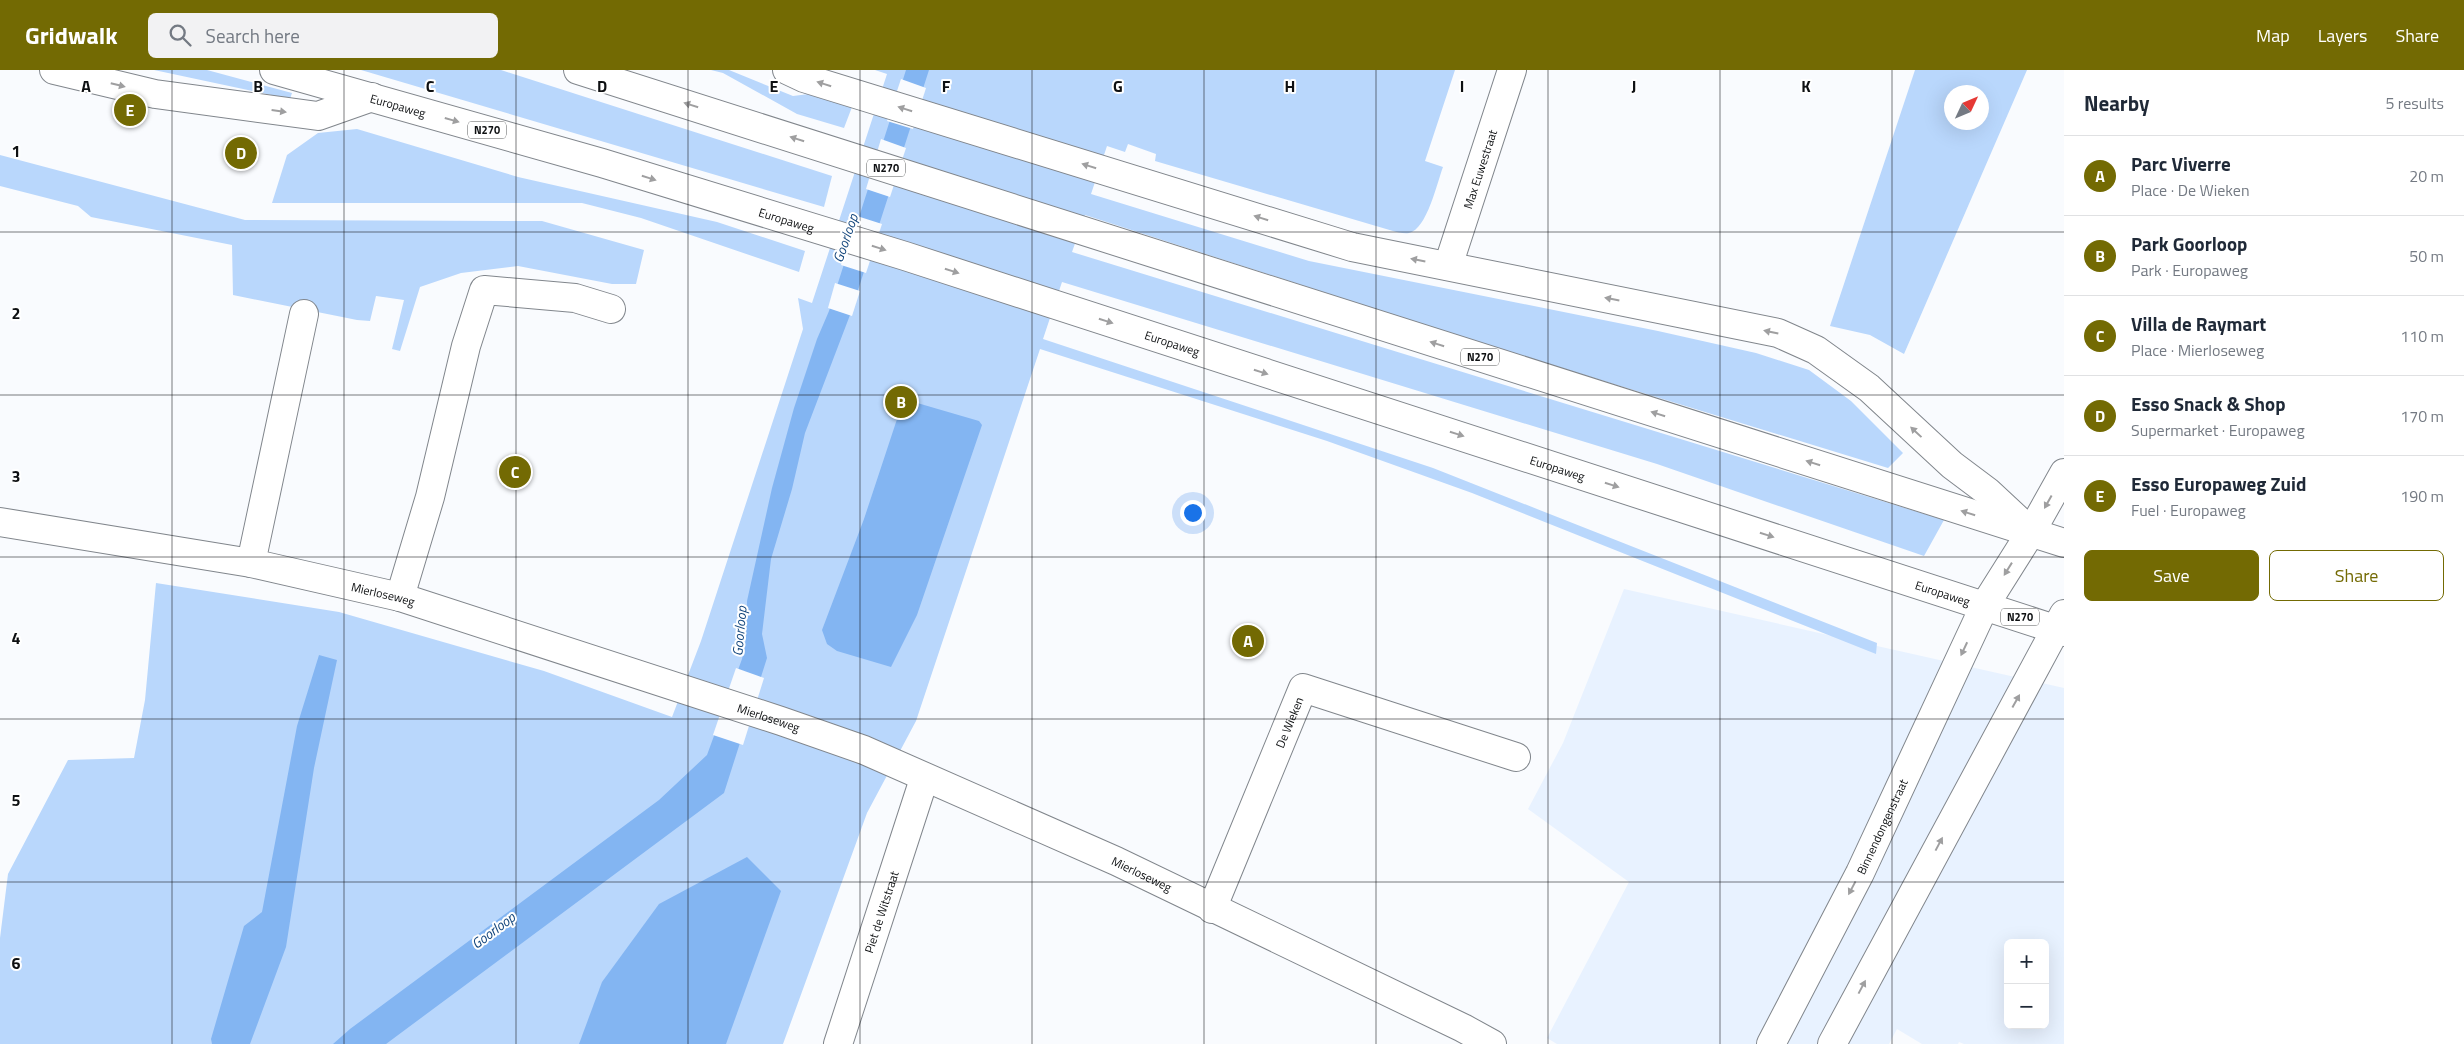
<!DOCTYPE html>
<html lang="en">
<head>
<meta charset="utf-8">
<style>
  :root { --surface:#fff; --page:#f2f2f3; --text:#1f2937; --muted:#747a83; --line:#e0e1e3; --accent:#736a03 }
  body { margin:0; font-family:"Titillium Web",sans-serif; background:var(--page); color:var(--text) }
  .controls { position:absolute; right:15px; bottom:15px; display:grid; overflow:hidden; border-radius:8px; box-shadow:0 5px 20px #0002 }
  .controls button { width:45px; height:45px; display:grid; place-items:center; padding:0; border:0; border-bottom:1px solid var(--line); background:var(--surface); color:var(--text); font:25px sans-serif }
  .compass { position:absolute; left:1944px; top:15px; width:45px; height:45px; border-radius:50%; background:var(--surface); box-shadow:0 5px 20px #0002; rotate:46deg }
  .you { position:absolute; left:1192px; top:442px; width:18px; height:18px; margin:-12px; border:4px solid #fff; border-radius:50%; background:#1a73e8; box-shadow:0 0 0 8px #1a73e833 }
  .badge { display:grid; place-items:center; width:32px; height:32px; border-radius:50%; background:var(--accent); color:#fff; font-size:16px; font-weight:700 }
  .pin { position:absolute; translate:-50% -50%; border:2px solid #fff; box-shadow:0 1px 5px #0006 }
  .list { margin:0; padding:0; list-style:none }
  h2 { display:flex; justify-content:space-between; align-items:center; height:65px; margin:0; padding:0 20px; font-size:21px }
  h2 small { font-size:16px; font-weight:400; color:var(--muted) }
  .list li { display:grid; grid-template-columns:32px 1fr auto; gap:15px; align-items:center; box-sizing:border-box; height:80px; padding:0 20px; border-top:1px solid var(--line) }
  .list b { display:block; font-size:19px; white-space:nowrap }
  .list p { margin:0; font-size:16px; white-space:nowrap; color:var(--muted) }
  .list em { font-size:16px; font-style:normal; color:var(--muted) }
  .actions { display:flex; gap:10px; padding:15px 20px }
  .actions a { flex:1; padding:11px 0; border:1px solid var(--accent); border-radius:8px; text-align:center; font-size:18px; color:var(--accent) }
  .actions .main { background:var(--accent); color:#fff }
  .icon { flex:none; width:28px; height:28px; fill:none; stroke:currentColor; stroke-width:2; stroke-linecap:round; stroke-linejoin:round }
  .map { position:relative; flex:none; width:2064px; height:974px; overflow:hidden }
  header { display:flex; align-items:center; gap:30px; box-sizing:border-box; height:70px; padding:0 25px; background:var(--accent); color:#fff }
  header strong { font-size:24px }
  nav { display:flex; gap:28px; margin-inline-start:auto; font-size:18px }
  .search { width:350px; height:45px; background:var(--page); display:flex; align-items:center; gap:12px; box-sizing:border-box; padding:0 18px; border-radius:8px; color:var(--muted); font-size:19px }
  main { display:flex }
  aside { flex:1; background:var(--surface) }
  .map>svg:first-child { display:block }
  .built { fill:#e8f2ff; fill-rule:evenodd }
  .green { fill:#b9d7fc; fill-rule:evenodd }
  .water { fill:#83b5f2 }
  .pier { fill:#f9fbfe }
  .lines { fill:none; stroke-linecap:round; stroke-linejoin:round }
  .minor-casing { stroke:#81868c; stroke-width:30 }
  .major-casing { stroke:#81868c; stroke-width:30 }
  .minor { stroke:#fff; stroke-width:28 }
  .major { stroke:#fff; stroke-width:28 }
  .oneway { fill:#9f9fa0 }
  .grid { fill:none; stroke:#0e1012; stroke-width:1; stroke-opacity:0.55 }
  .labels { text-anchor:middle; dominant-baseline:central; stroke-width:4; stroke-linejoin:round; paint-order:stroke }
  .shield { fill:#fff; stroke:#565859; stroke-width:1 }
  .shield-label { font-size:11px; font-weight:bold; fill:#0e1012 }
  .street-label { font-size:12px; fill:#0e1012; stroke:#fff }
  .water-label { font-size:14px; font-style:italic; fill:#12457c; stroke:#fff }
  .grid-label { font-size:16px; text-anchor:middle; font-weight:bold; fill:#0e1012; stroke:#fff; stroke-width:4; stroke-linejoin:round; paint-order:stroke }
</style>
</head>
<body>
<header>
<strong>Gridwalk</strong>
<div class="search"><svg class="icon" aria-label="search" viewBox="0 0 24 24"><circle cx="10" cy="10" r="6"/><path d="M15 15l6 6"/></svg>Search here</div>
<nav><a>Map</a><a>Layers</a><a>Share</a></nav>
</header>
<main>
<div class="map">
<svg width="2064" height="974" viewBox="0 0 2064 974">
  <rect width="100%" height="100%" fill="#f9fbfe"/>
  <path class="built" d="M1624,519L2064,618V974H1964L1959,972L1958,974H1922L1897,959L1889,974H1557L1547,968L1629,812L1528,739L1563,673ZM2008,873H2045V955H2008Z"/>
  <g class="green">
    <path d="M154,0H207L292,23L290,29Z"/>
    <path d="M361,0H501L832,106L824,137Z"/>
    <path d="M711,0H729L793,26L817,23L852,37L844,58L797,44L723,3Z"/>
    <path d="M875,0H1455L1425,91L1443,97C1437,113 1427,159 1409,163C1404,164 1397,162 1393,161L1155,91L1156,84L1128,74L1125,82L1107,76L1091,124L1309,191L1658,261L1756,283L1809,300L1851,331L1903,383L1888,398L1496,278L1085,145L1072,182L1944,450L1924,486L1657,394L1062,212L1043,269L1433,398L1877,573L1876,584L1472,423L1327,371L1040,279L916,651L867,743L783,974H0V868L8,804L68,690L134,688L145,630L156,513L339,542L544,601L672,647L701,571L803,259L798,228L812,233L887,4Z"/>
    <path d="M1915,0H2027L1904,284L1870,265L1830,256ZM1952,22H1982V52H1952Z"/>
    <path d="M357,59L518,107L717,152L805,181L799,202L641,148L582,133H272L287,85L318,63Z"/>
    <path d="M0,85L245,150L542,151L644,180L636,214H612L518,196L461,203L420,217L400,281L392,279L404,230L376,226L370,251L357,250L233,225L232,175L91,147L78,136L0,116Z"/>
  </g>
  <g class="water">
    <path d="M906,0H929L850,245L805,363L792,419L771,489L762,564L767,588L724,723L386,974H333L350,959L659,730L707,685L742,589L746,569L747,531L772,418L794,338L817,269L829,241Z"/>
    <path d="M907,330L979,351L982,355L917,545L891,597L837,581L827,574L822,560L864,449L902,334Z"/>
    <path d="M319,585L337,590L314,698L286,877L250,974H212L211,969L244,856L262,842L297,656Z"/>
    <path d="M747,787L781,821L726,974H579L602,912L659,834Z"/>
  </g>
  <g class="pier">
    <path d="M901,9L926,18L913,59L887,51Z"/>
    <path d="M881,69L906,78L890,127L866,119Z"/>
    <path d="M857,146L882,154L866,203L841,195Z"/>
    <path d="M835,213L860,221L852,246L828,238Z"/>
    <path d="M736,598L764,608L743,675L713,665Z"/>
  </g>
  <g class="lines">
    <defs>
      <g id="minor">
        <path d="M54,0L155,24L318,46L372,27"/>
        <path d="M787,0L804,8L1352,177L1778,263L1816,280L1869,318L1952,395L1988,422L2031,462"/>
        <path id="s1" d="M1448,196L1512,0"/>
        <path id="s2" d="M0,452L251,493L400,527L781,651L864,680L1116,791L1463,958L1492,974"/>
        <path d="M251,493L304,244"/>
        <path d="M400,527L430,427L466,276L484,220L575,228L611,239"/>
        <path id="s3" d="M1212,839L1303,618L1516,687"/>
        <path id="s4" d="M838,974L924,709"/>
      </g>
      <g id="major">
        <path id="s5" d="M274,0L602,93L905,186L2064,562"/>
        <path d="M578,0L2064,473"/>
        <path id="s6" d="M1771,974L1860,803L1985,535L2031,462L2064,403"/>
        <path d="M1832,974L2064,544"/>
      </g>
    </defs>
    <use href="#minor" class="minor-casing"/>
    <use href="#major" class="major-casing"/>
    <use href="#minor" class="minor"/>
    <use href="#major" class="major"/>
  </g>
  <defs><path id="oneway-solid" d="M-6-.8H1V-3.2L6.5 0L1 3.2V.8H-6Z" transform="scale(1.25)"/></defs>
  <g class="oneway">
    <use href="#oneway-solid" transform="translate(824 14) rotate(-163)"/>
    <use href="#oneway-solid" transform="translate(118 15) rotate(14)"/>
    <use href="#oneway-solid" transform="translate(691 35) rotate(-163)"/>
    <use href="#oneway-solid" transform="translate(905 39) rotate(-162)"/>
    <use href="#oneway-solid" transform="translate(279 41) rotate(8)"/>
    <use href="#oneway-solid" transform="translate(452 50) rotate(16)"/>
    <use href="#oneway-solid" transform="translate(797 69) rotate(-162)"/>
    <use href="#oneway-solid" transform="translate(1089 96) rotate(-163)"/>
    <use href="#oneway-solid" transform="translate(649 108) rotate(17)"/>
    <use href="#oneway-solid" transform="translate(1261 148) rotate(-163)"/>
    <use href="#oneway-solid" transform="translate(879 178) rotate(17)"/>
    <use href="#oneway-solid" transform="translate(1418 190) rotate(-169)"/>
    <use href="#oneway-solid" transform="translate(952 201) rotate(18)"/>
    <use href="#oneway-solid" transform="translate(1612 229) rotate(-169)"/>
    <use href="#oneway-solid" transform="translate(1106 251) rotate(18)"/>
    <use href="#oneway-solid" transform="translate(1771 262) rotate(-168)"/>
    <use href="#oneway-solid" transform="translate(1437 274) rotate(-162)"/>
    <use href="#oneway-solid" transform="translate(1261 302) rotate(18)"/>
    <use href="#oneway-solid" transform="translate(1658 344) rotate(-162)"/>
    <use href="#oneway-solid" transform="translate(1916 362) rotate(-137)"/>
    <use href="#oneway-solid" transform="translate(1457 364) rotate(18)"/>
    <use href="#oneway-solid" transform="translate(1813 393) rotate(-162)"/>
    <use href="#oneway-solid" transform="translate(1612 415) rotate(18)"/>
    <use href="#oneway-solid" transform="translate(2048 432) rotate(119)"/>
    <use href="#oneway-solid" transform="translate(1968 443) rotate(-163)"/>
    <use href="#oneway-solid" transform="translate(1767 465) rotate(18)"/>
    <use href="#oneway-solid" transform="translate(2008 499) rotate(122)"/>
    <use href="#oneway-solid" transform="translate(1964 579) rotate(115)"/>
    <use href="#oneway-solid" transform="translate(2016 631) rotate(-61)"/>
    <use href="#oneway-solid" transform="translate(1939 774) rotate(-62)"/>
    <use href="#oneway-solid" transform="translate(1852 818) rotate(118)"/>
    <use href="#oneway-solid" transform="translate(1862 917) rotate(-62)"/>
  </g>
  <path class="grid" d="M172,0V974M344,0V974M516,0V974M688,0V974M860,0V974M1032,0V974M1204,0V974M1376,0V974M1548,0V974M1720,0V974M1892,0V974M0,162H2064M0,325H2064M0,487H2064M0,649H2064M0,812H2064"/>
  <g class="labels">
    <g class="shield">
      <rect x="468" y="51.5" width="38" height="17" rx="4"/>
      <rect x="867" y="89.5" width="38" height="17" rx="4"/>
      <rect x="1461" y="278.5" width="38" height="17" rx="4"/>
      <rect x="2001" y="538.5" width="38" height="17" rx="4"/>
    </g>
    <g class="shield-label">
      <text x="487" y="60">N270</text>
      <text x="886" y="98">N270</text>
      <text x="1480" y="287">N270</text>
      <text x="2020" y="547">N270</text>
    </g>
    <g class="street-label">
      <text stroke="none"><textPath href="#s5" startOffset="129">Europaweg</textPath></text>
      <text stroke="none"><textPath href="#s1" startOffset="102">Max Euwestraat</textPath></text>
      <text stroke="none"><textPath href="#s5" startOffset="534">Europaweg</textPath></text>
      <text stroke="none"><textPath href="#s5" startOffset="939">Europaweg</textPath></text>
      <text stroke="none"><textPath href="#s5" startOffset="1344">Europaweg</textPath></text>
      <text stroke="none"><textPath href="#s5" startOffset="1749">Europaweg</textPath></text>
      <text stroke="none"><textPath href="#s2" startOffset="390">Mierloseweg</textPath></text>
      <text stroke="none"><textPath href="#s2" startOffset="795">Mierloseweg</textPath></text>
      <text stroke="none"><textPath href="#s3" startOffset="202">De Wieken</textPath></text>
      <text stroke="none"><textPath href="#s6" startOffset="244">Binnendongenstraat</textPath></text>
      <text stroke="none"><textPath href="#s2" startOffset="1200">Mierloseweg</textPath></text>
      <text stroke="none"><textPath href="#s4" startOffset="139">Piet de Witstraat</textPath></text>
    </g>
    <g class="water-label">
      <text transform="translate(845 168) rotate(-71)">Goorloop</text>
      <text transform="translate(739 561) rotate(-85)">Goorloop</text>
      <text transform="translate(493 860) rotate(-37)">Goorloop</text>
    </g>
  </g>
  <g class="grid-label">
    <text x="86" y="22">A</text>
    <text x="258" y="22">B</text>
    <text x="430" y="22">C</text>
    <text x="602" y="22">D</text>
    <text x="774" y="22">E</text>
    <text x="946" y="22">F</text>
    <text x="1118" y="22">G</text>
    <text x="1290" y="22">H</text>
    <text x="1462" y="22">I</text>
    <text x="1634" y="22">J</text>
    <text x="1806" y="22">K</text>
    <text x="16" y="87">1</text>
    <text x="16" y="249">2</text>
    <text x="16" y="412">3</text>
    <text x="16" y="574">4</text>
    <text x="16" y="736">5</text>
    <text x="16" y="899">6</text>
  </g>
</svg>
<div class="controls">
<button>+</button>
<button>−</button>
</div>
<svg class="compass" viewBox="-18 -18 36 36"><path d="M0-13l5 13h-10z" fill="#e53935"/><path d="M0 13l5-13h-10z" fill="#747a83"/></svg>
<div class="you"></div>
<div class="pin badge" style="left:1248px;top:571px">A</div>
<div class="pin badge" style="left:901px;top:332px">B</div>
<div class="pin badge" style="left:515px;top:402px">C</div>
<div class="pin badge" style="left:241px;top:83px">D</div>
<div class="pin badge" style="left:130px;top:40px">E</div>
</div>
<aside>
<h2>Nearby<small>5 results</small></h2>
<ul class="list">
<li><span class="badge">A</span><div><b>Parc Viverre</b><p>Place · De Wieken</p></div><em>20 m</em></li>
<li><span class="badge">B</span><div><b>Park Goorloop</b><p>Park · Europaweg</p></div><em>50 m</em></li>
<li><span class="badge">C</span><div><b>Villa de Raymart</b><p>Place · Mierloseweg</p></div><em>110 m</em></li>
<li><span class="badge">D</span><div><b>Esso Snack &amp; Shop</b><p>Supermarket · Europaweg</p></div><em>170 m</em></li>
<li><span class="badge">E</span><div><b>Esso Europaweg Zuid</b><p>Fuel · Europaweg</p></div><em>190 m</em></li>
</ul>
<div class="actions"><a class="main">Save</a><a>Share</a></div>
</aside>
</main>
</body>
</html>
